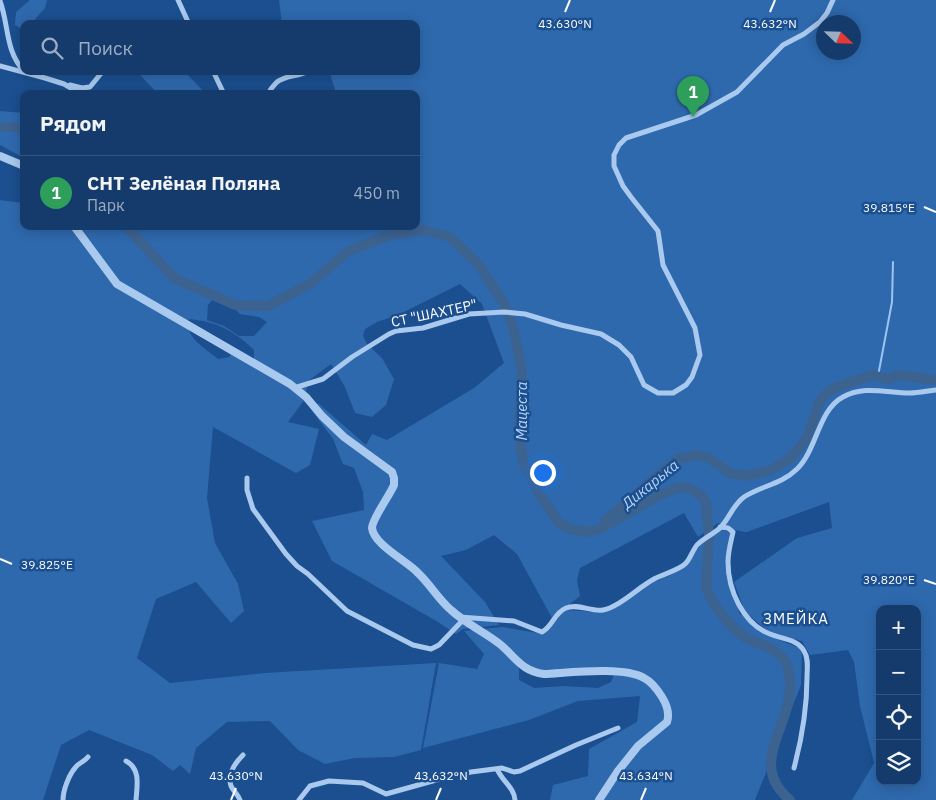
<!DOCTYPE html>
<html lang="ru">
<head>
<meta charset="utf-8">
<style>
  :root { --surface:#143b6b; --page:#214673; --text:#f1f3f6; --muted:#9dadc1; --line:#33557e; --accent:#ffd166 }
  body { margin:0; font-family:"IBM Plex Sans",sans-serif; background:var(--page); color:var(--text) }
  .controls { position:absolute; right:15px; bottom:15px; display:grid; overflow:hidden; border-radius:10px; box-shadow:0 2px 12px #0003 }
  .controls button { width:45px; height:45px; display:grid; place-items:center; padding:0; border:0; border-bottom:1px solid var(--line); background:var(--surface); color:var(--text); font:25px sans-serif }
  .compass { position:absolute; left:816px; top:15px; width:45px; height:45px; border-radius:50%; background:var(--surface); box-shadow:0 2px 12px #0003; rotate:113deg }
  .you { position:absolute; left:542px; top:472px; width:18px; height:18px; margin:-12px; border:4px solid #fff; border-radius:50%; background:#1a73e8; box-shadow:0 0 0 8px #1a73e833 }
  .badge { display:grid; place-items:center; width:32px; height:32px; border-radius:50%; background:var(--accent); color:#fff; font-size:16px; font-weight:700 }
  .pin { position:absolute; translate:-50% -41px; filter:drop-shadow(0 1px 2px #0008) }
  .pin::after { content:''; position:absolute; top:26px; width:18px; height:15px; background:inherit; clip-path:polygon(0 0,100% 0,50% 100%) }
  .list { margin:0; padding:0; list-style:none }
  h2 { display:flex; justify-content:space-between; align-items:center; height:65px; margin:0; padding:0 20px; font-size:21px }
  h2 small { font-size:16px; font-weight:400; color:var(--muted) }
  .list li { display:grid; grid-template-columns:32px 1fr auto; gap:15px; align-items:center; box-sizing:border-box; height:75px; padding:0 20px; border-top:1px solid var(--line) }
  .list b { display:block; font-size:19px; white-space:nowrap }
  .list p { margin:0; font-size:16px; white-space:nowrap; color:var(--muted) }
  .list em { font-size:16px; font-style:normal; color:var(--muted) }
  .icon { flex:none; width:28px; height:28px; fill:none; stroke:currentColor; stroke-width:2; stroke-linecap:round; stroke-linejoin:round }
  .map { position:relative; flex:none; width:936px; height:800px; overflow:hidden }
  .search { position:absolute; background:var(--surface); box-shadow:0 2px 12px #0003; left:20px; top:20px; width:400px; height:55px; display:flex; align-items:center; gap:12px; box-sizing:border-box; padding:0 18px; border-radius:10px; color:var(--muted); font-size:19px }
  .panel { position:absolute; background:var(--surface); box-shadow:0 2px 12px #0003; left:20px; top:90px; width:400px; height:140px; border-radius:10px }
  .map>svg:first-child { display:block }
  .green { fill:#2e69ad; fill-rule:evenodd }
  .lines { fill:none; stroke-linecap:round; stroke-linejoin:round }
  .stream { stroke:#9cc4f0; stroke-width:2 }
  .river { stroke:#3c6290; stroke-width:10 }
  .minor { stroke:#a9c9ee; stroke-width:5 }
  .tertiary { stroke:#a9c9ee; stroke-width:8 }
  .ticks { fill:none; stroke:#fff; stroke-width:2 }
  .labels { text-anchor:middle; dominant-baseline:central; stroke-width:5; stroke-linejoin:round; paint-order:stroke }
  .street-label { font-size:14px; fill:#fff; stroke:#1b4f8f }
  .water-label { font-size:15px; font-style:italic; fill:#b5d3f5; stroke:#1b4f8f }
  .neighbourhood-label { font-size:15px; letter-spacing:1px; fill:#fff; stroke:#1b4f8f }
  .ticks-label { font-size:12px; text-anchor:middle; fill:#fff; stroke:#1b4f8f; stroke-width:5; stroke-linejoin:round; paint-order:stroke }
</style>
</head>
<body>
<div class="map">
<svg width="936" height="800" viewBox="0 0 936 800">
  <rect width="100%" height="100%" fill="#1b4f8f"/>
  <g class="green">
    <path d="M30,0H47L45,8L31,24H24V28L22,29L15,25L16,12Z"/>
    <path d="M279,0H936V800H852L874,763L860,706L854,662L848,650L810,655L802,641L769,632L745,612L734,582L797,538L832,528L829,502L747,532C737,532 728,526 718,523L698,537L684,513L580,568L577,581L580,596L552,618L517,554L494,535L466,550L441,556L485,602L499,625L463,629L456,634L438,622L332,561L312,521L364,510L363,492L354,468L343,464L333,439L312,411L318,403L366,445L372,434L387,440L474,388L504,363L482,304L460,284L398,315L377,322L365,329L363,336L367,344L382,358L394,379L386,405L372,417L355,413L345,387L331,364L308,381L305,399L288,422L319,429L310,465L296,473L213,427L207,498L215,543L238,584L244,611L231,623L196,582L156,599L137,658L170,683L265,673L436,663L421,750L394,757L355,758L325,764L298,750L270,721L227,722L196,748L190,774L180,765L173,771L152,755L89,730L61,745L43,800H0V200L24,203V226H416V94H334L335,89L329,71H416V24H282ZM824,22H854V52H824ZM213,299L234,308L240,314L259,317L267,322L254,336H239L224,326L207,320L208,305ZM190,319C218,322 234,331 254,350V363L184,322ZM188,326L233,352L229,357L218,359C208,350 190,341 188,326ZM880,609H917V781H880Z"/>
    <path d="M139,71H184L206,94H158L141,76Z"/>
    <path d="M0,111L24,113V158L0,145Z"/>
    <path d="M721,530L730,532L727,562L729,585L740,614L769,636L802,649L801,685L755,800H550L553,785L588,776L589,749L637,722L640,696L578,701L529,720L423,748L439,663L477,669L484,654L464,631L502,627L544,634L553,621L566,610L597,612L611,608L638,586L690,559L706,538ZM519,663C537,678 592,673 615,672L611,682L598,688L563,686L534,688L519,680Z"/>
  </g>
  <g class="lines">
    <path class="stream" d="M878,376L892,302L893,262"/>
    <g class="river">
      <path d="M0,127H15L24,131"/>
      <path d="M126,226L174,278L235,305L268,306L311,283L347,252L389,235L423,230L450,237L479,265L503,302L513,327L522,371L519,436L524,465L539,494L559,523L570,529L587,532L600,529L658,496L677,488L686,487L693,490L702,496L706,503L709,535L706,588C715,607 728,626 746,638C751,641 758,643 764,645C770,647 782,656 785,661C788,666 790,678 790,683C793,725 746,764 790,800"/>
      <path d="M605,521L677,459L697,455L709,458L730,473L747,476L771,470L791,458L807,438L819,403L826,394L835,388L872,375L888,379L898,375L936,380"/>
    </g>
    <g class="minor">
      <path d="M178,0L189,24"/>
      <path d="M0,1C9,25 5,51 24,71"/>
      <path d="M0,66L45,78L64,84L81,94"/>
      <path d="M213,71L224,94"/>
      <path d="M70,85L82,88L90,87L103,71"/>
      <path d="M268,94C270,90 273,86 276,83C284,75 298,77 308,71"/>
      <path d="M294,388L323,379L352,357L389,334L396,331L423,328L469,314L504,312L525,314L561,325L601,334L619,345L631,357L644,385L658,393H673L686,385L692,377L700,355L695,328L663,265L658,231L631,197L623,186L614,166V155L619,145L626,138L696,115L737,92L783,45L804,34L820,22L827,13L833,0"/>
      <path d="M247,478V490L253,509L286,554L297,566L308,574L347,611L413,645L431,649L439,645L463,620"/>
      <path d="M720,527L728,528L733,532C731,541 728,552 728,562C728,590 743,624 770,634C781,639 798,639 804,651C809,659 807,668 807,677C807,708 802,738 794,768"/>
      <path d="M460,617L514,621L542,632C553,626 554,613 566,608C578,603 591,612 603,610C619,607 639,587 654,579C663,574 679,570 685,564C690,560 692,551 697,545C705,537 714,534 721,527C730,517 733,505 744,497C761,486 782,484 797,469C817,450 818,410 843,397C864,385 887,393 910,393C918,393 927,391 936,390"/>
      <path d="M126,761C141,769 137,786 136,800"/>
      <path d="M497,769C502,781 514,787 515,800"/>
      <path d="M63,800C63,790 69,775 75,768C78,763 84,762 88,757"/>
      <path d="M240,800C238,794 233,791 231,786C227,774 235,763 243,755"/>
      <path d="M299,800L310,786L329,781L363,783L386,794L447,777L471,772L502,768L514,772L520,771L576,745L618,728"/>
    </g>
    <g class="tertiary">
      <path d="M0,156L24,166"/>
      <path d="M74,226L117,284L290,384L306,397L322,416L344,437L392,472L394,478V485C390,495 372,519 372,528C374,545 407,561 418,573C430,584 438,599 451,610C466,624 485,632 501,645C516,658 522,671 544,674C568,673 623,666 644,678C652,682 657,689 662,697C667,705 670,713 667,722L638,746L618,771L599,800"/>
    </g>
  </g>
  <path class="ticks" d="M565,12L570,0M770,12L775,0M924,207L936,212M0,559L12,564M924,580L936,584M231,800L236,788M436,800L441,788M641,800L646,788"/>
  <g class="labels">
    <g class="street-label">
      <text transform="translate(434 313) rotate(-12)">СТ "ШАХТЕР"</text>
    </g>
    <g class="water-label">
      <text transform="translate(521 411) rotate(-90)">Мацеста</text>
      <text transform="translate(650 484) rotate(-39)">Дикарька</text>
    </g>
    <g class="neighbourhood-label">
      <text x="796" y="618">ЗМЕЙКА</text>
    </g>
  </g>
  <g class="ticks-label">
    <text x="565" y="28">43.630°N</text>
    <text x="770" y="28">43.632°N</text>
    <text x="889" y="212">39.815°E</text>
    <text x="47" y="569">39.825°E</text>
    <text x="889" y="584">39.820°E</text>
    <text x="236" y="780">43.630°N</text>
    <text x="441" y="780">43.632°N</text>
    <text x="646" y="780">43.634°N</text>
  </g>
</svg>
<div class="controls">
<button>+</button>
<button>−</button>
<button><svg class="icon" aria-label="locate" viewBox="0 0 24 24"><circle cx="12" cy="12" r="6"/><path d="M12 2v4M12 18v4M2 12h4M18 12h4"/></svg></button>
<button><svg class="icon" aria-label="layers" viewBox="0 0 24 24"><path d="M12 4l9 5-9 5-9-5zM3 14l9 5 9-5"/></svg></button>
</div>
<svg class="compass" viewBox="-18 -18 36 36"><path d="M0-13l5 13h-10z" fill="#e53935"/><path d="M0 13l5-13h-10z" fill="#9dadc1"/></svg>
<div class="you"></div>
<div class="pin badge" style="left:693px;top:117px;background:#2e9e5b">1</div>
<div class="search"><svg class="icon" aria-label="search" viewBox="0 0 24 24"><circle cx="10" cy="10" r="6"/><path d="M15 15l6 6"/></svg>Поиск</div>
<section class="panel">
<h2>Рядом<small></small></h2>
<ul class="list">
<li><span class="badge" style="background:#2e9e5b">1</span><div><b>СНТ Зелёная Поляна</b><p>Парк</p></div><em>450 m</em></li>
</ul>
</section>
</div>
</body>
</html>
